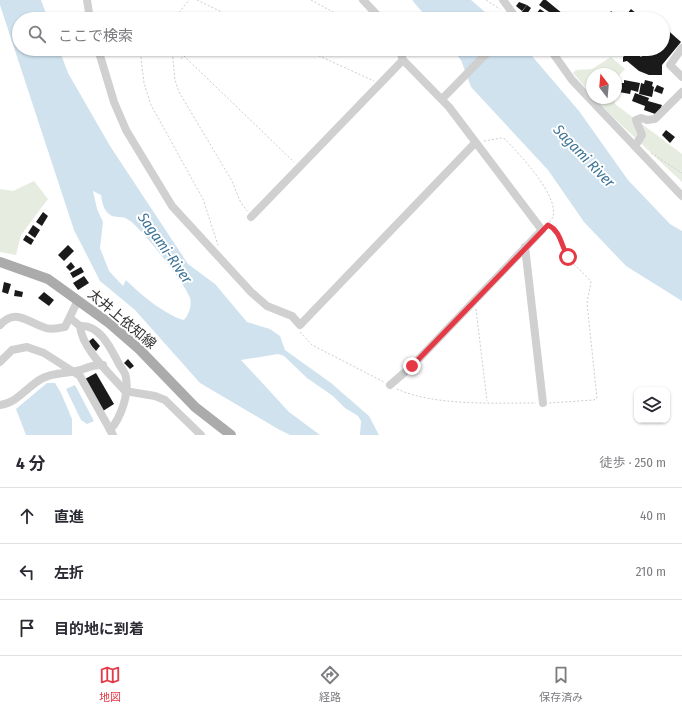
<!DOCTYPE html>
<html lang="ja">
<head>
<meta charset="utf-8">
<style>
  :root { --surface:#fff; --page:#f2f2f3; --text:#2b2b33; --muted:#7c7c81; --line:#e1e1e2; --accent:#e63946 }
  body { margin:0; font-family:"Fira Sans Condensed","Noto Sans JP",sans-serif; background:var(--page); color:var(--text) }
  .controls { position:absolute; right:12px; bottom:12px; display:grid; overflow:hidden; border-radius:8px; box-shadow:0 1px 3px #0004 }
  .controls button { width:36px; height:36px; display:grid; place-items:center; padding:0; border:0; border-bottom:1px solid var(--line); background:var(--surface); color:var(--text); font:20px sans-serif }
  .compass { position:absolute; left:586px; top:68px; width:36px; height:36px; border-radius:50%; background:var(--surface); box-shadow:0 1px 3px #0004; rotate:344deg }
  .stop { position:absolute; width:12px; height:12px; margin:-9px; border:3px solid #e63946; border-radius:50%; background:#fff }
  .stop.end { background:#e63946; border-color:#fff; box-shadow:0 1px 4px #0008 }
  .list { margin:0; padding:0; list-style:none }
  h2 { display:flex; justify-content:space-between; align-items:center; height:52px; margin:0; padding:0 16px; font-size:17px }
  h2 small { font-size:13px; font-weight:400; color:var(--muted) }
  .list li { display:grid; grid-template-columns:26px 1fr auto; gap:12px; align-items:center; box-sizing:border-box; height:56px; padding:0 16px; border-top:1px solid var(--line) }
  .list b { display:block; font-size:15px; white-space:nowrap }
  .list em { font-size:13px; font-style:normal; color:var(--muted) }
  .icon { flex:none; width:22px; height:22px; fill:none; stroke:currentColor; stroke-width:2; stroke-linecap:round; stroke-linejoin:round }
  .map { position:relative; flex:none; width:682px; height:435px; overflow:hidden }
  .search { position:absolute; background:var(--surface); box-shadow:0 1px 3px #0004; left:12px; right:12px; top:12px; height:44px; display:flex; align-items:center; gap:10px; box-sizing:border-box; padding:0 14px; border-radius:22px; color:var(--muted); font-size:15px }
  .sheet { height:220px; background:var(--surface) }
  nav { display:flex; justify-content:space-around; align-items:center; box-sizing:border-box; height:56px; border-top:1px solid var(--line); background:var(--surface); font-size:11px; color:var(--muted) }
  nav a { display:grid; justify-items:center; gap:2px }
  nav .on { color:var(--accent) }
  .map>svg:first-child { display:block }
  .green { fill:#e6ecdf }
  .water { fill:#cfe2ee; fill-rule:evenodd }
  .building { fill:#1a1a1a }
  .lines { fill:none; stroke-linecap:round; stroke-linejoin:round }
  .path { stroke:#cdcdcd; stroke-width:1; stroke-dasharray:2 2; stroke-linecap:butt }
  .minor { stroke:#d0d0d0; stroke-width:8 }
  .major { stroke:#ababab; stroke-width:10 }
  .route { stroke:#e63946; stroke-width:5 }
  .labels { text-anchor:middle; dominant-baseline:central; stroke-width:4; stroke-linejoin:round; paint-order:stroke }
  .street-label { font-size:14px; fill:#333; stroke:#fff }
  .water-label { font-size:15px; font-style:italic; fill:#3f7597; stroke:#fff }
</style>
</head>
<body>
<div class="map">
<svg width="682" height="435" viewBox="0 0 682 435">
  <rect width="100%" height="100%" fill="#fff"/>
  <g class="green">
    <path d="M611,57L625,69L616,79V74H592V95L573,73L576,70L592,69Z"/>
    <path d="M595,98H615V104L682,154V182L613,117Z"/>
    <path d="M34,181L48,199L21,235L16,255L0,252V189L13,191Z"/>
  </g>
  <g class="water">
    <path d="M0,0H41L48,19H19V49H59L68,73L110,146L188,264L215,284L247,322L270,329L280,336L285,350L331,383L369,416L379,435H360L361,421L358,416L345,408L333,396L307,378L284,356L278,354L241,360L289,412L320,435H290L278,429L200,383L135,310L100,281L74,230L0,5ZM93,191L101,195C102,203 104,212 112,216C116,218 123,216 127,219C139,224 186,285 190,298C192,306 189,314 184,320C165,315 140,294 126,280L123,286L109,271L100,248L103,222L97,209Z"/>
    <path d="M412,0H471L493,19H428Z"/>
    <path d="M452,49H526L579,111L628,180L670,224L682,231V301L626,266L584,222L548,170L471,87L461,60Z"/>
    <path d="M47,383H55L61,393L72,419V435H26L16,409Z"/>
    <path d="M75,385L94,421L87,424L81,420L66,389Z"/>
  </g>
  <g class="building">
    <path d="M543,0H546L563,14L559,19L539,5Z"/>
    <path d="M519,2L527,5L522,11L516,6Z"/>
    <path d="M527,5L531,8L525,17L521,13Z"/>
    <path d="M540,9L546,13L541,19H532Z"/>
    <path d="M631,9L643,19H623Z"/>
    <path d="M611,11L621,19H606Z"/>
    <path d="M663,26L681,42L662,65V75H649L639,71L627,61L623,62V57L632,49L641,57L647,51L645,49H663Z"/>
    <path d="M624,80L640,83L638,92L631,90L630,94L619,92L621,83H624Z"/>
    <path d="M645,80L653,82L652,86L654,87L652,97L639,94L641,83L644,84Z"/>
    <path d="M657,85L664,88L662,94L654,91Z"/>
    <path d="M635,93L649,98L648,101L662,105L658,115L644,110L645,106L632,101Z"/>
    <path d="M666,130L675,137L670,143L662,135Z"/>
    <path d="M43,212L48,216L42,226L36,222Z"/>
    <path d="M33,225L40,230L35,238L28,233Z"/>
    <path d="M26,235L34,240L31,245L23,240Z"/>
    <path d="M68,245L74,251L64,261L58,255Z"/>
    <path d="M71,262L75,267L70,271L66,267Z"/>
    <path d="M81,267L84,272L73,278L70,273Z"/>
    <path d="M84,276L89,283L78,290L73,283Z"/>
    <path d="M4,282L11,284L8,294L2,292Z"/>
    <path d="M15,290L23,292L22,297L14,296Z"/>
    <path d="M44,292L54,300L49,306L38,298Z"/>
    <path d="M93,338L100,346L96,351L88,342Z"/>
    <path d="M128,359L134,366L130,369L124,363Z"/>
    <path d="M96,373L114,404L103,411L85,379Z"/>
  </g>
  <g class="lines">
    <g class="path">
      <path d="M197,0L236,19"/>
      <path d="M311,0L346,19"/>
      <path d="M486,0L500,9"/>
      <path d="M174,19L189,0"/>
      <path d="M221,19L227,16"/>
      <path d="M140,49L144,83L151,105L203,199L218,245"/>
      <path d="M172,49L175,80L179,92L232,181L240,201L247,211"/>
      <path d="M304,49L374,81"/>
      <path d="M184,56L294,162"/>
      <path d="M181,59L190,49"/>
      <path d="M484,141L501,138L505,139C519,154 559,195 553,217C552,219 549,222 548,225"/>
      <path d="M651,153L682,173"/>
      <path d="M548,225C560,231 561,243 566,254C572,265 584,272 591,282L587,303L597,398L594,400L549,403"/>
      <path d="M476,309L487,401"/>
      <path d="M300,332L312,345L384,382"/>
      <path d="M397,389C434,406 495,403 536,403"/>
    </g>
    <g class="minor">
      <path d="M87,0L90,19"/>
      <path d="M363,0L381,19"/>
      <path d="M503,0L517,19"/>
      <path d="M682,48L670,65L682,77"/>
      <path d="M98,49L114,102L126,130L172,206L251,292L267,306L292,316L300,325L475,143"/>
      <path d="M550,49L572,80L682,196"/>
      <path d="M442,99L491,49"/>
      <path d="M635,146L642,135L636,120L641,118L647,120L655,119L682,92"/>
      <path d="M251,217L403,60"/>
      <path d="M525,247L543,403"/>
      <path d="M70,318L80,326C82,349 110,374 125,391L155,396L165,400L201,435"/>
      <path d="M0,325C16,307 28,323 46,328C52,330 58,328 65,327L78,300"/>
      <path d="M80,326C100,324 111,349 119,364C121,368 126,373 126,378C129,394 121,418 110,430"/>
      <path d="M0,362L12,350L27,347L44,353L80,376L113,435"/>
      <path d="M390,385L412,366L542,230L449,107L403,60L399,49"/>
      <path d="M0,405C17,403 27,387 41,379C53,372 64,374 76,371C88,369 89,364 103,365"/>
    </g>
    <path class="major" d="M0,262L48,279L109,323L139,349L195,407L231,435"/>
  </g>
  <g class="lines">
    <path class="route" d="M412,366L548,225C561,231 561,246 568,257"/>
  </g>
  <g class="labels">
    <g class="street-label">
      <text transform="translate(122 319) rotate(40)">太井上依知線</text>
    </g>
    <g class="water-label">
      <text transform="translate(584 156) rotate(46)">Sagami River</text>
      <text transform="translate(165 248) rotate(55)">Sagami-River</text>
    </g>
  </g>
</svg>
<div class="controls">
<button><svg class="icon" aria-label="layers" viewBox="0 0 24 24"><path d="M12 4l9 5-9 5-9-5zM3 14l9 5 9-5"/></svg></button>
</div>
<svg class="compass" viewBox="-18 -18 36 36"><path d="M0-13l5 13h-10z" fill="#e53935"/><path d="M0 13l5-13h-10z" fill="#7c7c81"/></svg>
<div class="stop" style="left:568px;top:257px"></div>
<div class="stop end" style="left:412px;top:366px"></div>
<div class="search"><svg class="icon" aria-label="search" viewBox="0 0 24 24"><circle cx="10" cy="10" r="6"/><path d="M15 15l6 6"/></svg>ここで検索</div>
</div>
<section class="sheet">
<h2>4 分<small>徒歩 · 250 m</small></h2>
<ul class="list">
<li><svg class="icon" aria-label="ahead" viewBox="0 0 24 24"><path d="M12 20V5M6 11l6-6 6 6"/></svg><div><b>直進</b></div><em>40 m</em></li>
<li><svg class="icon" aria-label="left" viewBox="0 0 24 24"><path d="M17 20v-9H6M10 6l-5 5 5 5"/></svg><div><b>左折</b></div><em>210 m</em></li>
<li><svg class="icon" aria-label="arrive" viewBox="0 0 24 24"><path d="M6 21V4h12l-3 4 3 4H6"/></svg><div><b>目的地に到着</b></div></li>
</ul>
</section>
<nav>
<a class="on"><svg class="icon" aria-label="map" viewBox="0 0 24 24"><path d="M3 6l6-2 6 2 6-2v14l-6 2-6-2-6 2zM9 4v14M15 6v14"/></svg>地図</a>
<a><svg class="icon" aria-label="directions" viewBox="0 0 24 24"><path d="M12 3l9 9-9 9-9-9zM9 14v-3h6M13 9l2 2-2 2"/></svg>経路</a>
<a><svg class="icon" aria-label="saved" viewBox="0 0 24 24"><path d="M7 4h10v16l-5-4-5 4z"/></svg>保存済み</a>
</nav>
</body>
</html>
